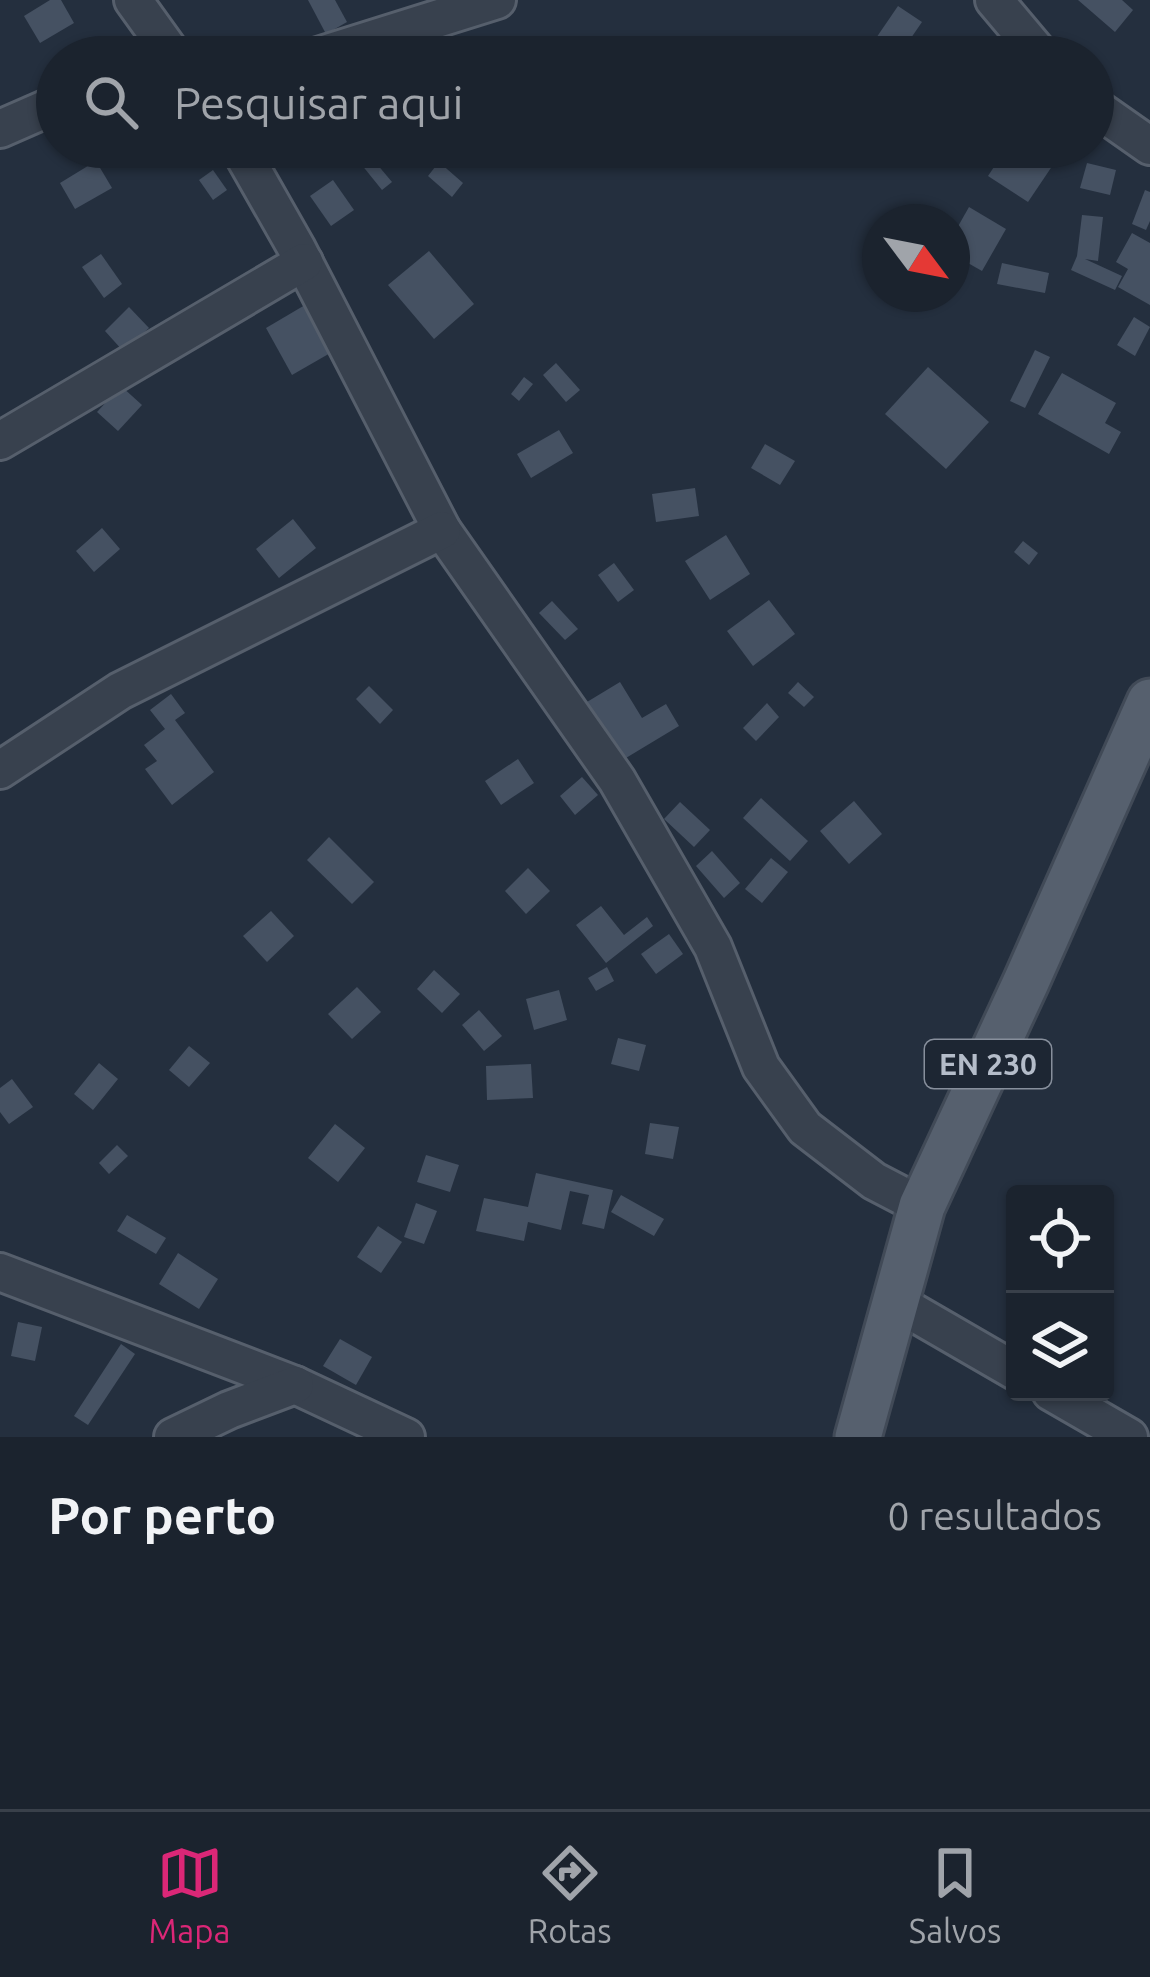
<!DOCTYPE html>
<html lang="pt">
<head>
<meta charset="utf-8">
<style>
  :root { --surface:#1b232e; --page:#282f3a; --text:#f1f3f6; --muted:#a0a4aa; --line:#39404a; --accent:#db2777 }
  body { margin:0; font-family:Ubuntu,sans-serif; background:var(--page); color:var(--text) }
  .controls { position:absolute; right:36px; bottom:36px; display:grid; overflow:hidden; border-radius:12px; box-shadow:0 3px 9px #0004 }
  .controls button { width:108px; height:108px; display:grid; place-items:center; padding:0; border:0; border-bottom:3px solid var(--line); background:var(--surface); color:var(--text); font:60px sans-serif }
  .compass { position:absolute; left:862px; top:204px; width:108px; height:108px; border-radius:50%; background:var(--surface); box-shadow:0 3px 9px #0004; rotate:122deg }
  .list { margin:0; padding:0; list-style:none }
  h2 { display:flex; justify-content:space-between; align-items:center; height:156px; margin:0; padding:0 48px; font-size:51px }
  h2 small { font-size:39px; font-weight:400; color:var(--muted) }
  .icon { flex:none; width:66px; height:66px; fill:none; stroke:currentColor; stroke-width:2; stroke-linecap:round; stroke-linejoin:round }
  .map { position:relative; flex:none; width:1150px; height:1437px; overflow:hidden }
  .search { position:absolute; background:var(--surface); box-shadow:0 3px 9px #0004; left:36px; right:36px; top:36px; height:132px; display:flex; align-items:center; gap:30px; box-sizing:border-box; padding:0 42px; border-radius:66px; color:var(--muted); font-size:45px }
  .sheet { height:372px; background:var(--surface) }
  nav { display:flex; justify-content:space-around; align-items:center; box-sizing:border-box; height:168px; border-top:3px solid var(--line); background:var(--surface); font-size:33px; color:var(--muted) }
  nav a { display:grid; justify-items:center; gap:6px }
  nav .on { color:var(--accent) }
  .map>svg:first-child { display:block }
  .building { fill:#455162 }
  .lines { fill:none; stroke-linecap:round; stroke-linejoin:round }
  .minor-casing { stroke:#565f6c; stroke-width:42 }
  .major-casing { stroke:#414a57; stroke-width:51 }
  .minor { stroke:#38414e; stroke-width:36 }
  .major { stroke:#56606e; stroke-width:45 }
  .labels { text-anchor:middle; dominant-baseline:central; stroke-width:9; stroke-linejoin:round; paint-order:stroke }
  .shield { fill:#1d2633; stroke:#878f9c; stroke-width:3 }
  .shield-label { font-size:30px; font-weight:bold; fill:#b4bcc9 }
</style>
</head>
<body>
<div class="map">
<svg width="1150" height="1437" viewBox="0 0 1150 1437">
  <rect width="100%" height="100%" fill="#242f3e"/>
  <g class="building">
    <path d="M50,0H61L74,23L40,43L24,16Z"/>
    <path d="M308,0H335L347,22L326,34Z"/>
    <path d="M1078,0H1122L1133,10L1115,32Z"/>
    <path d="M898,6L922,22L898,57H892L872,44Z"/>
    <path d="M98,41L110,57H77Z"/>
    <path d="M822,147H839L826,166L815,158Z"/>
    <path d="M1007,147H1065L1028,202L988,176Z"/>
    <path d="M366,151L392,182L382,190L357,159Z"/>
    <path d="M96,161L112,188L75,209L60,183Z"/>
    <path d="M439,162L463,183L452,197L428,176Z"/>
    <path d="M1087,163L1116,170L1110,195L1080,188Z"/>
    <path d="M213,170L227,190L213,200L199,180Z"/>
    <path d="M333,180L354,210L331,226L310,196Z"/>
    <path d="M1145,190L1150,192V221L1146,230L1132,224Z"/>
    <path d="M969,207L1006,229L982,271L952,254V237Z"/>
    <path d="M1082,215L1103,217L1098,261L1085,259L1122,276L1115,290L1071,270L1077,256Z"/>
    <path d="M1132,233L1150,243V305L1118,287L1128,269L1116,262Z"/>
    <path d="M429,251L474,304L434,339L388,285Z"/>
    <path d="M101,254L122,284L104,298L82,267Z"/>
    <path d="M1002,263L1049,273L1045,293L997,284Z"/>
    <path d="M305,305L332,352L292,375L266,328Z"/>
    <path d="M129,307L149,328L123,351L105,331Z"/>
    <path d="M1134,317L1150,327L1135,356L1117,345Z"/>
    <path d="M1035,350L1050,357L1025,408L1010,401Z"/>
    <path d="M556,363L580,390L566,402L543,375Z"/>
    <path d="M928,367L989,422L946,469L885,414Z"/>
    <path d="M1062,373L1116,403L1105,423L1121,432L1109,454L1038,414Z"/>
    <path d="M524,377L533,384L519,401L511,394Z"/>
    <path d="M121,386L142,405L118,431L97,412Z"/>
    <path d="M559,430L573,453L531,478L517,454Z"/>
    <path d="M765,444L795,461L780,485L751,468Z"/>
    <path d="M695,488L699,516L656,522L652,494Z"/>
    <path d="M293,519L316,548L279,578L256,549Z"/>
    <path d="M102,528L120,549L94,572L76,551Z"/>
    <path d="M726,535L750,574L710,600L685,561Z"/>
    <path d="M1023,541L1038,553L1029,565L1014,552Z"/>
    <path d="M614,563L634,590L618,602L598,575Z"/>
    <path d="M769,600L795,634L753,666L727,631Z"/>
    <path d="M552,601L578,629L565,640L539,613Z"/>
    <path d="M620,682L642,718L666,704L679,726L616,764L582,705Z"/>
    <path d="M798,682L814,697L804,707L788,693Z"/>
    <path d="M369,686L393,710L380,724L356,699Z"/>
    <path d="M171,694L185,713L175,720L214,772L172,805L145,769L157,761L144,745L165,729L150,710Z"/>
    <path d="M767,703L779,717L756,741L743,728Z"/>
    <path d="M518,759L534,783L501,805L485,781Z"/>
    <path d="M582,777L598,795L575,815L560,796Z"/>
    <path d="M761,798L808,841L790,861L743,818Z"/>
    <path d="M854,801L882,834L849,864L820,831Z"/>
    <path d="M680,802L710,830L694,847L664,819Z"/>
    <path d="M329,837L374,882L352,904L307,860Z"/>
    <path d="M712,851L740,883L724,898L696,866Z"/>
    <path d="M771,858L788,872L762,903L745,889Z"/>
    <path d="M528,868L550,891L526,914L505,891Z"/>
    <path d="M601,906L624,935L647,917L653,926L606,963L576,925Z"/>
    <path d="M271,911L294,936L267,962L243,936Z"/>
    <path d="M669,934L683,954L656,974L641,954Z"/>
    <path d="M607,967L614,981L596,991L588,978Z"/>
    <path d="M434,970L460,994L442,1013L417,989Z"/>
    <path d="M357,987L381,1012L352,1039L328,1014Z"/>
    <path d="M559,990L567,1020L534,1030L526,999Z"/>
    <path d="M479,1010L502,1036L484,1051L462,1025Z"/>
    <path d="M618,1038L646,1045L639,1071L611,1064Z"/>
    <path d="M189,1046L210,1063L189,1087L169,1070Z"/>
    <path d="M99,1063L118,1079L93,1110L74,1094Z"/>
    <path d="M531,1064L533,1098L487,1100L486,1066Z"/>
    <path d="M12,1079L33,1107L9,1124L0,1112V1088Z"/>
    <path d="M650,1123L679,1127L673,1159L645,1154Z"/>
    <path d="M335,1124L365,1148L338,1182L308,1158Z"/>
    <path d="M117,1145L128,1156L109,1174L99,1163Z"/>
    <path d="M426,1155L459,1165L450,1192L417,1182Z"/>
    <path d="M536,1173L613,1190L604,1229L582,1224L589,1195L570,1191L561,1230L528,1222L524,1241L476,1231L484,1198L528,1207Z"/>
    <path d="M621,1195L664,1219L654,1236L611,1212Z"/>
    <path d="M416,1203L437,1211L424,1244L404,1237Z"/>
    <path d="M127,1215L166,1238L156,1254L117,1231Z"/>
    <path d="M378,1226L402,1242L381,1273L357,1257Z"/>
    <path d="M178,1253L218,1279L199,1309L159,1284Z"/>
    <path d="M18,1322L42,1327L35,1361L11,1356Z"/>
    <path d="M340,1339L372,1357L356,1385L323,1366Z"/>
    <path d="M121,1344L135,1354L88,1425L74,1416Z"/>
  </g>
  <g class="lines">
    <defs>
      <g id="minor">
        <path d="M133,0L174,57"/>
        <path d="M994,0L1042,57"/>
        <path d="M315,57L497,0"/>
        <path d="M1093,106L1150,146"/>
        <path d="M0,129L57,104"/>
        <path d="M239,147L297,249L442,530L617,780L713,947L761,1067L805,1128L874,1181L922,1206"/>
        <path d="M0,441L304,262"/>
        <path d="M0,770L120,691L442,530"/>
        <path d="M0,1272L295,1385L406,1437"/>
        <path d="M894,1301L1015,1371"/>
        <path d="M1051,1392L1129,1437"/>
        <path d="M173,1437L229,1410L295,1385"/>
      </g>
      <path id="major" d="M858,1437L922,1206L1026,982L1150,702"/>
    </defs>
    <use href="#minor" class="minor-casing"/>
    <use href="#major" class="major-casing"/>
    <use href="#minor" class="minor"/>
    <use href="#major" class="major"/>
  </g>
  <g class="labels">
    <rect class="shield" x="925" y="1040" width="126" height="48" rx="9"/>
    <g class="shield-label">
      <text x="988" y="1064">EN 230</text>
    </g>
  </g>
</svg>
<div class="controls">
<button><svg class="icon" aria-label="locate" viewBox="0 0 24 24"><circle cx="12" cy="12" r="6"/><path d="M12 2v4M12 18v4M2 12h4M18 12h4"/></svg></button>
<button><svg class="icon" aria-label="layers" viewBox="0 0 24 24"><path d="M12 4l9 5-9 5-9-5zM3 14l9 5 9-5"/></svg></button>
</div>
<svg class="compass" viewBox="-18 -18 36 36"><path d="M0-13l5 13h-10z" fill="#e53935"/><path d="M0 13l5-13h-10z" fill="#a0a4aa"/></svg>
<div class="search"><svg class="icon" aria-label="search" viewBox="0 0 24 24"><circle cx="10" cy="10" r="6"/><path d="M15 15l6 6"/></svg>Pesquisar aqui</div>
</div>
<section class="sheet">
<h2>Por perto<small>0 resultados</small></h2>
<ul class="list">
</ul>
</section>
<nav>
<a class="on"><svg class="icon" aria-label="map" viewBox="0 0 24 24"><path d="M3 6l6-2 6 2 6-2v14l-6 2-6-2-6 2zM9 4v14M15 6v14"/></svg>Mapa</a>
<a><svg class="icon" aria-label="directions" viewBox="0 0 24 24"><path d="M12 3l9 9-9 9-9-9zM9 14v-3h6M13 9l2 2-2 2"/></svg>Rotas</a>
<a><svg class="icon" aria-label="saved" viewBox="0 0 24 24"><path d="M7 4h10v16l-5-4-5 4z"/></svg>Salvos</a>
</nav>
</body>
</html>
